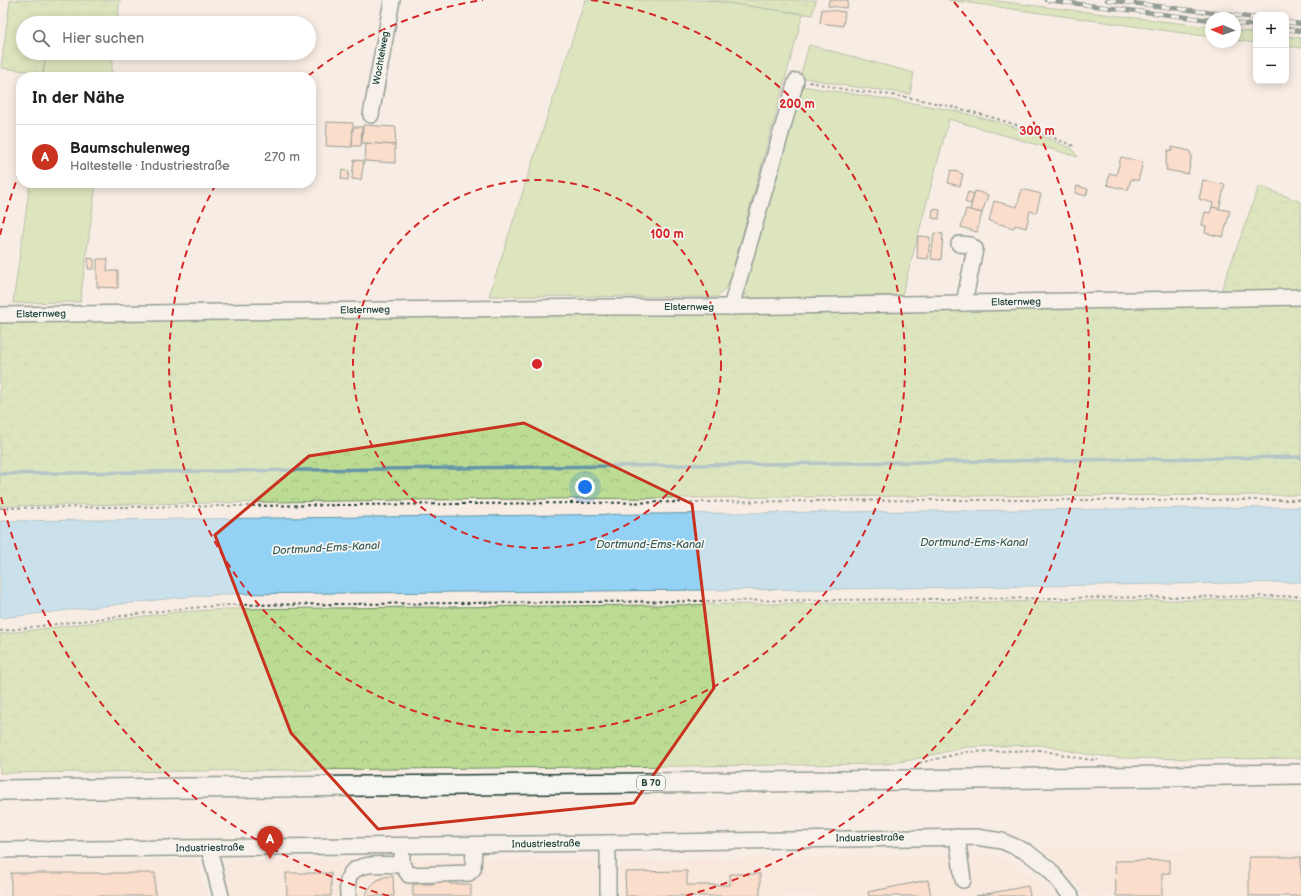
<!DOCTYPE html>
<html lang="de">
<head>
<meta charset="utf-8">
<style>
  :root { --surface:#fff; --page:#f2f2f2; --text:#222; --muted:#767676; --line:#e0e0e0; --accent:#c8321e }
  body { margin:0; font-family:"Balsamiq Sans",sans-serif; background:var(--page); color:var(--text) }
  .controls { position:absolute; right:12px; top:12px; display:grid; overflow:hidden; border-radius:8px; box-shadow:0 2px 10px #0003 }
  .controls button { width:36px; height:36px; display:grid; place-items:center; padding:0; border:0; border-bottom:1px solid var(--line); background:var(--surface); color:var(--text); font:20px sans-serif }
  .compass { position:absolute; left:1205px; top:12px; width:36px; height:36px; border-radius:50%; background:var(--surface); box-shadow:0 2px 10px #0003; rotate:272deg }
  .you { position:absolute; left:585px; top:487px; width:14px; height:14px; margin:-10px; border:3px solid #fff; border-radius:50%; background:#1a73e8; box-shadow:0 0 0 6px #1a73e833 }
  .badge { display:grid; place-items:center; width:26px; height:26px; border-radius:50%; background:var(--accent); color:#fff; font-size:13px; font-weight:700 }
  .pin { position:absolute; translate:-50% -33px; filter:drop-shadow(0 1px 2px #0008) }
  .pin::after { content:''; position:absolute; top:21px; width:14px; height:12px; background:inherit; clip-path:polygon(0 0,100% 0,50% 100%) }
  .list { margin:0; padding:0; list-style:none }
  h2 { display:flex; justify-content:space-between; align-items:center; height:52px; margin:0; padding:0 16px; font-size:17px }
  h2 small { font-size:13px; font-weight:400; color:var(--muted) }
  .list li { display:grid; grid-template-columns:26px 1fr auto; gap:12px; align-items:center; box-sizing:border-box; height:64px; padding:0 16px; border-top:1px solid var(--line) }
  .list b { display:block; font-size:15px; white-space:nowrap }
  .list p { margin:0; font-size:13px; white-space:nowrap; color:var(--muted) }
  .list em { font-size:13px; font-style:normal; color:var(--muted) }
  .icon { flex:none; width:22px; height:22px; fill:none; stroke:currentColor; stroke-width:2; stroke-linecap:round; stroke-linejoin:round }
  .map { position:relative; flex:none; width:1301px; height:896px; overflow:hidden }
  .search { position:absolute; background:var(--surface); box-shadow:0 2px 10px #0003; left:16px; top:16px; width:300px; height:44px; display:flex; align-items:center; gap:10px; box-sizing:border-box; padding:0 14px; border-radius:22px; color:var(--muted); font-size:15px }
  .panel { position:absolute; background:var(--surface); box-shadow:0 2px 10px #0003; left:16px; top:72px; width:300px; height:116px; border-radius:16px }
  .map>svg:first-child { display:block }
  .built { fill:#fae2d4 }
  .green { fill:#bcdb93; stroke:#6e8c64 }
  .forest { fill:url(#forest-crowns); stroke:#6e8c64 }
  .water { fill:#93d2f4; stroke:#6596a7 }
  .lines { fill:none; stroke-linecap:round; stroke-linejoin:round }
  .stream { stroke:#6596a7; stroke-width:3.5 }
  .building { fill:#fecaae; stroke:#1f3d34 }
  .minor-casing { stroke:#1f3d34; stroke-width:18 }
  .major-casing { stroke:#1f3d34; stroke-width:22 }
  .path { stroke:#1f3d34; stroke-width:2; stroke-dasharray:3 3; stroke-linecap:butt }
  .minor { stroke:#f6f6f2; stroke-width:15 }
  .major { stroke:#f6f6f2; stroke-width:19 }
  .rail-casing { stroke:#1f3d34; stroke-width:4.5 }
  .rail { stroke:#f6f6f2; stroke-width:3; stroke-dasharray:9; stroke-linecap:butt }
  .marked { fill:none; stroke:#c8321e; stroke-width:3; stroke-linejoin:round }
  .ring { fill:none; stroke:#d62828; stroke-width:2; stroke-dasharray:7 5 }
  .labels { text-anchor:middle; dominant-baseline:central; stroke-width:3.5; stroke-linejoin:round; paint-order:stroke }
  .shield { fill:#f6f6f2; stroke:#60746d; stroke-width:1 }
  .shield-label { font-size:9px; font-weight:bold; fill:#1f3d34 }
  .street-label { font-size:10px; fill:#1f3d34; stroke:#f6f6f2 }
  .water-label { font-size:11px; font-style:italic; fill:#365b5a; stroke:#f6f6f2 }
  .centre { fill:#d62828; stroke:#f6f6f2; stroke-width:2 }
  .ring-label { font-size:12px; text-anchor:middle; font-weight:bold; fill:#d62828; stroke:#f6f6f2; stroke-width:3.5; stroke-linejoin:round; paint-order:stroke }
</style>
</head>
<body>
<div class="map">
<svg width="1301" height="896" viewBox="0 0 1301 896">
  <defs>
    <pattern id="forest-crowns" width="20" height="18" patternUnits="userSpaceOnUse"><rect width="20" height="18" fill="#bcdb93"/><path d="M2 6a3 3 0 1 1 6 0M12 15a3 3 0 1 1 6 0" fill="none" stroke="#a1bd7f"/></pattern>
  </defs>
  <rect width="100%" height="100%" fill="#f8ede4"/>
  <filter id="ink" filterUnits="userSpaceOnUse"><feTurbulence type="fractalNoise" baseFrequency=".025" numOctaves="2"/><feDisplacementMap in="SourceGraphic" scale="8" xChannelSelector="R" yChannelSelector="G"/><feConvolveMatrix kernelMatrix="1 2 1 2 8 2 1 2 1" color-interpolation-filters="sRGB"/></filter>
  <g filter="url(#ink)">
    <g class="built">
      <path d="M1041,848L1301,850V896H1086L1056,862Z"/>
      <path d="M989,855L1009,861L1031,875L1049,896H619V868L627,861L850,856Z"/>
      <path d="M590,859L597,864L598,871V896H230L225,871L227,865L231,860Z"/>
      <path d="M196,860L200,869L207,896H0V861Z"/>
    </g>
    <g class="green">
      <path d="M585,0H706L803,14L730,280L725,289L718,297L489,296Z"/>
      <path d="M948,0H988L1211,27V37Z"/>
      <path d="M1235,30L1256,33V43L1235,40Z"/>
      <path d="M1286,36L1301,38V48L1286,46Z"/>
      <path d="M809,45L914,73L910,94L848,86L800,77Z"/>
      <path d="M46,53H113L111,77H43Z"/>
      <path d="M801,86L918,104L956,111L1008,125L1049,139L1071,148L1078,157L949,119L902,295L750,299C745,296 744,292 745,286Z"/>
      <path d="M30,183H96L80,302L13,303Z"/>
    </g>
    <g class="forest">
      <path d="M10,0H120L117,23H23V53H46L43,73L1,68Z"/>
      <path d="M706,0H816L812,15Z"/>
      <path d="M1259,186L1301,202V495L929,496L410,500L0,506V318L1221,291Z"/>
      <path d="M1301,599V758L1204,759L1119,758L1085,754L1040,745L966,747L911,760L886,764L0,773V634L178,612L226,609Z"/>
    </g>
    <path class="water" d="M1301,507V582L835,589L224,594L174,598L0,618V521Z"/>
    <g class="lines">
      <path class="stream" d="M0,474L1301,457"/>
    </g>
    <g class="building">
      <path d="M829,0H848L847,8L828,6Z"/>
      <path d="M822,9L845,12L843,26L820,23Z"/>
      <path d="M327,122L353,123L352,147L326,146Z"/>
      <path d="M363,125L396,127L395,145L362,143Z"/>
      <path d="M353,127H362L361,146H352Z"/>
      <path d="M366,143L395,145V163L365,161Z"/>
      <path d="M1172,147L1190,151V154L1192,155L1188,174L1166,170L1167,166L1165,165L1168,150L1172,151Z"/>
      <path d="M1121,157L1143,162L1138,181L1131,179L1128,190L1107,185L1110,173L1116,175Z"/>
      <path d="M354,160L364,161L361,180L352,179Z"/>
      <path d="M342,170L349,171L348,180L341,179Z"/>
      <path d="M951,170L963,174L960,186L948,183Z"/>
      <path d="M1203,180L1225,185L1219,209L1212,207L1213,203L1199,199Z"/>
      <path d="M1077,186L1088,189L1086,196L1075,193Z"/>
      <path d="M1022,189L1041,194L1036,213L1030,211L1026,228L1015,225L1014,228L989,221L994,201L1017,207Z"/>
      <path d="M975,191L988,195L982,213L970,210Z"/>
      <path d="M968,192L974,194L971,204L965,202Z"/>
      <path d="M1212,207L1230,211L1223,237L1205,233L1206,226L1202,225L1205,212L1210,213Z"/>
      <path d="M933,209L940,210L939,219L932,218Z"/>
      <path d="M966,209L982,213L977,232L961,227Z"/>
      <path d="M934,233L943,234L941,260L931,259Z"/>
      <path d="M918,236L930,237L928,259L917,258Z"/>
      <path d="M88,258L94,259V269H88Z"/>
      <path d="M97,259H108L107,271H118V288L97,287Z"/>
      <rect x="1249" y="857" width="52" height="39"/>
      <path d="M1170,860V873H1162V896H1116L1115,861Z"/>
      <path d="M687,871V885H730V874H760V896H626L625,872Z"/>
      <rect x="11" y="873" width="144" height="23"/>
      <path d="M286,873H331V896H287Z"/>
      <path d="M393,876L394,896H365L370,887L376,881L384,877Z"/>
      <path d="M435,877H450V884H471V896H413V884H435Z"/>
      <path d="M928,880L931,896H869L868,892Z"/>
      <path d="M1028,886L1030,896H976Z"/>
    </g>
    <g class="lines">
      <defs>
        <g id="minor">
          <path d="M371,115L392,0"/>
          <path d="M959,244L970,245L975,249L964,303"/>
          <path d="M731,307L796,81"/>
          <path d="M0,315L606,307H731L1301,297"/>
          <path d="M957,837L963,880"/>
          <path d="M608,843V896"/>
          <path d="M209,848L221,896"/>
          <path d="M0,850L608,843L976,837L1002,841L1027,852L1049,869L1071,896"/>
          <path d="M402,865L409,875L469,873L473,869L474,845"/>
          <path d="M348,896C348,891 347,885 348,880C352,860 386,865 402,865V855"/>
        </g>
        <path id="major" d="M0,790L839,781L1301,774"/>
      </defs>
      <use href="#minor" class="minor-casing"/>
      <use href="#major" class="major-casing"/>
      <g class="path">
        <path d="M809,82C822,84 835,88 848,90C873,93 897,95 921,100C974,111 1026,126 1076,147"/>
        <path d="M0,508L929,500H1301"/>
        <path d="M0,631L178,609L225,605L1301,596"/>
        <path d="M919,763L966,752L1040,750L1084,759L1098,760"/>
      </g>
      <use href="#minor" class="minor"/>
      <use href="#major" class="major"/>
      <defs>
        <g id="rail">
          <path d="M1046,0L1211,20"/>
          <path d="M1107,0L1256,18"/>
          <path d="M1286,22L1301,24"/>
          <path d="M1235,23L1256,26"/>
          <path d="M1286,29L1301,31"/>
        </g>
      </defs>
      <use href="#rail" class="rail-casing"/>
      <use href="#rail" class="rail"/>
    </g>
  </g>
  <path d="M0 0H1301V896H0ZM524,423L692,504L714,688L634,803L378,829L291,733L215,535L309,456Z" fill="#f8ede4" fill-opacity=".55" fill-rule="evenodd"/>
  <path class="marked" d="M524,423L692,504L714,688L634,803L378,829L291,733L215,535L309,456Z"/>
  <g class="ring">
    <circle cx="537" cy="364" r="184"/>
    <path d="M308 76A368 368 0 0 1 483 0M591 0A368 368 0 1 1 215 186"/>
    <path d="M389 896A552 552 0 0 1 0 493M0 235A552 552 0 0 1 20 171M954 2A552 552 0 0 1 685 896"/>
  </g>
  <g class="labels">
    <rect class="shield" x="637" y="776" width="28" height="14" rx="3"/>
    <g class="shield-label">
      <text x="651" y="783">B 70</text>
    </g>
    <g class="street-label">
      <text transform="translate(381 58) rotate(-80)">Wachtelweg</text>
      <text transform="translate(1016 302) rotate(-1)">Elsternweg</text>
      <text x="689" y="307">Elsternweg</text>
      <text transform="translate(365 310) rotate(-1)">Elsternweg</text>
      <text transform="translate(41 314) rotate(-1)">Elsternweg</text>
      <text transform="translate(870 838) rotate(-1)">Industriestraße</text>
      <text transform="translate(546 844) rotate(-1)">Industriestraße</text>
      <text transform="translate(210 848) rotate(-1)">Industriestraße</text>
    </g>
    <g class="water-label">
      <text x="974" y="542">Dortmund-Ems-Kanal</text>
      <text x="650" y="544">Dortmund-Ems-Kanal</text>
      <text transform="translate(326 548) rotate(-3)">Dortmund-Ems-Kanal</text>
    </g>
  </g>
  <circle cx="537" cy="364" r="6" class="centre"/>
  <g class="ring-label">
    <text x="797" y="108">200 m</text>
    <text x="1037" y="135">300 m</text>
    <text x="667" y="238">100 m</text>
  </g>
</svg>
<div class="controls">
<button>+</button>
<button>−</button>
</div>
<svg class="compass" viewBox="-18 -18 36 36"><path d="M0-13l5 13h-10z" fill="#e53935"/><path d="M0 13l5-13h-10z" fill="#767676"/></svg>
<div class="you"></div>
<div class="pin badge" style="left:270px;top:859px">A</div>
<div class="search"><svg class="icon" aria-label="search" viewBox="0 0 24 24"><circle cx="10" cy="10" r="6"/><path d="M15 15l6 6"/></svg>Hier suchen</div>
<section class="panel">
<h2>In der Nähe<small></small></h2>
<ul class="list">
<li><span class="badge">A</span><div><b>Baumschulenweg</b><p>Haltestelle · Industriestraße</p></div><em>270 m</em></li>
</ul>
</section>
</div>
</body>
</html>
